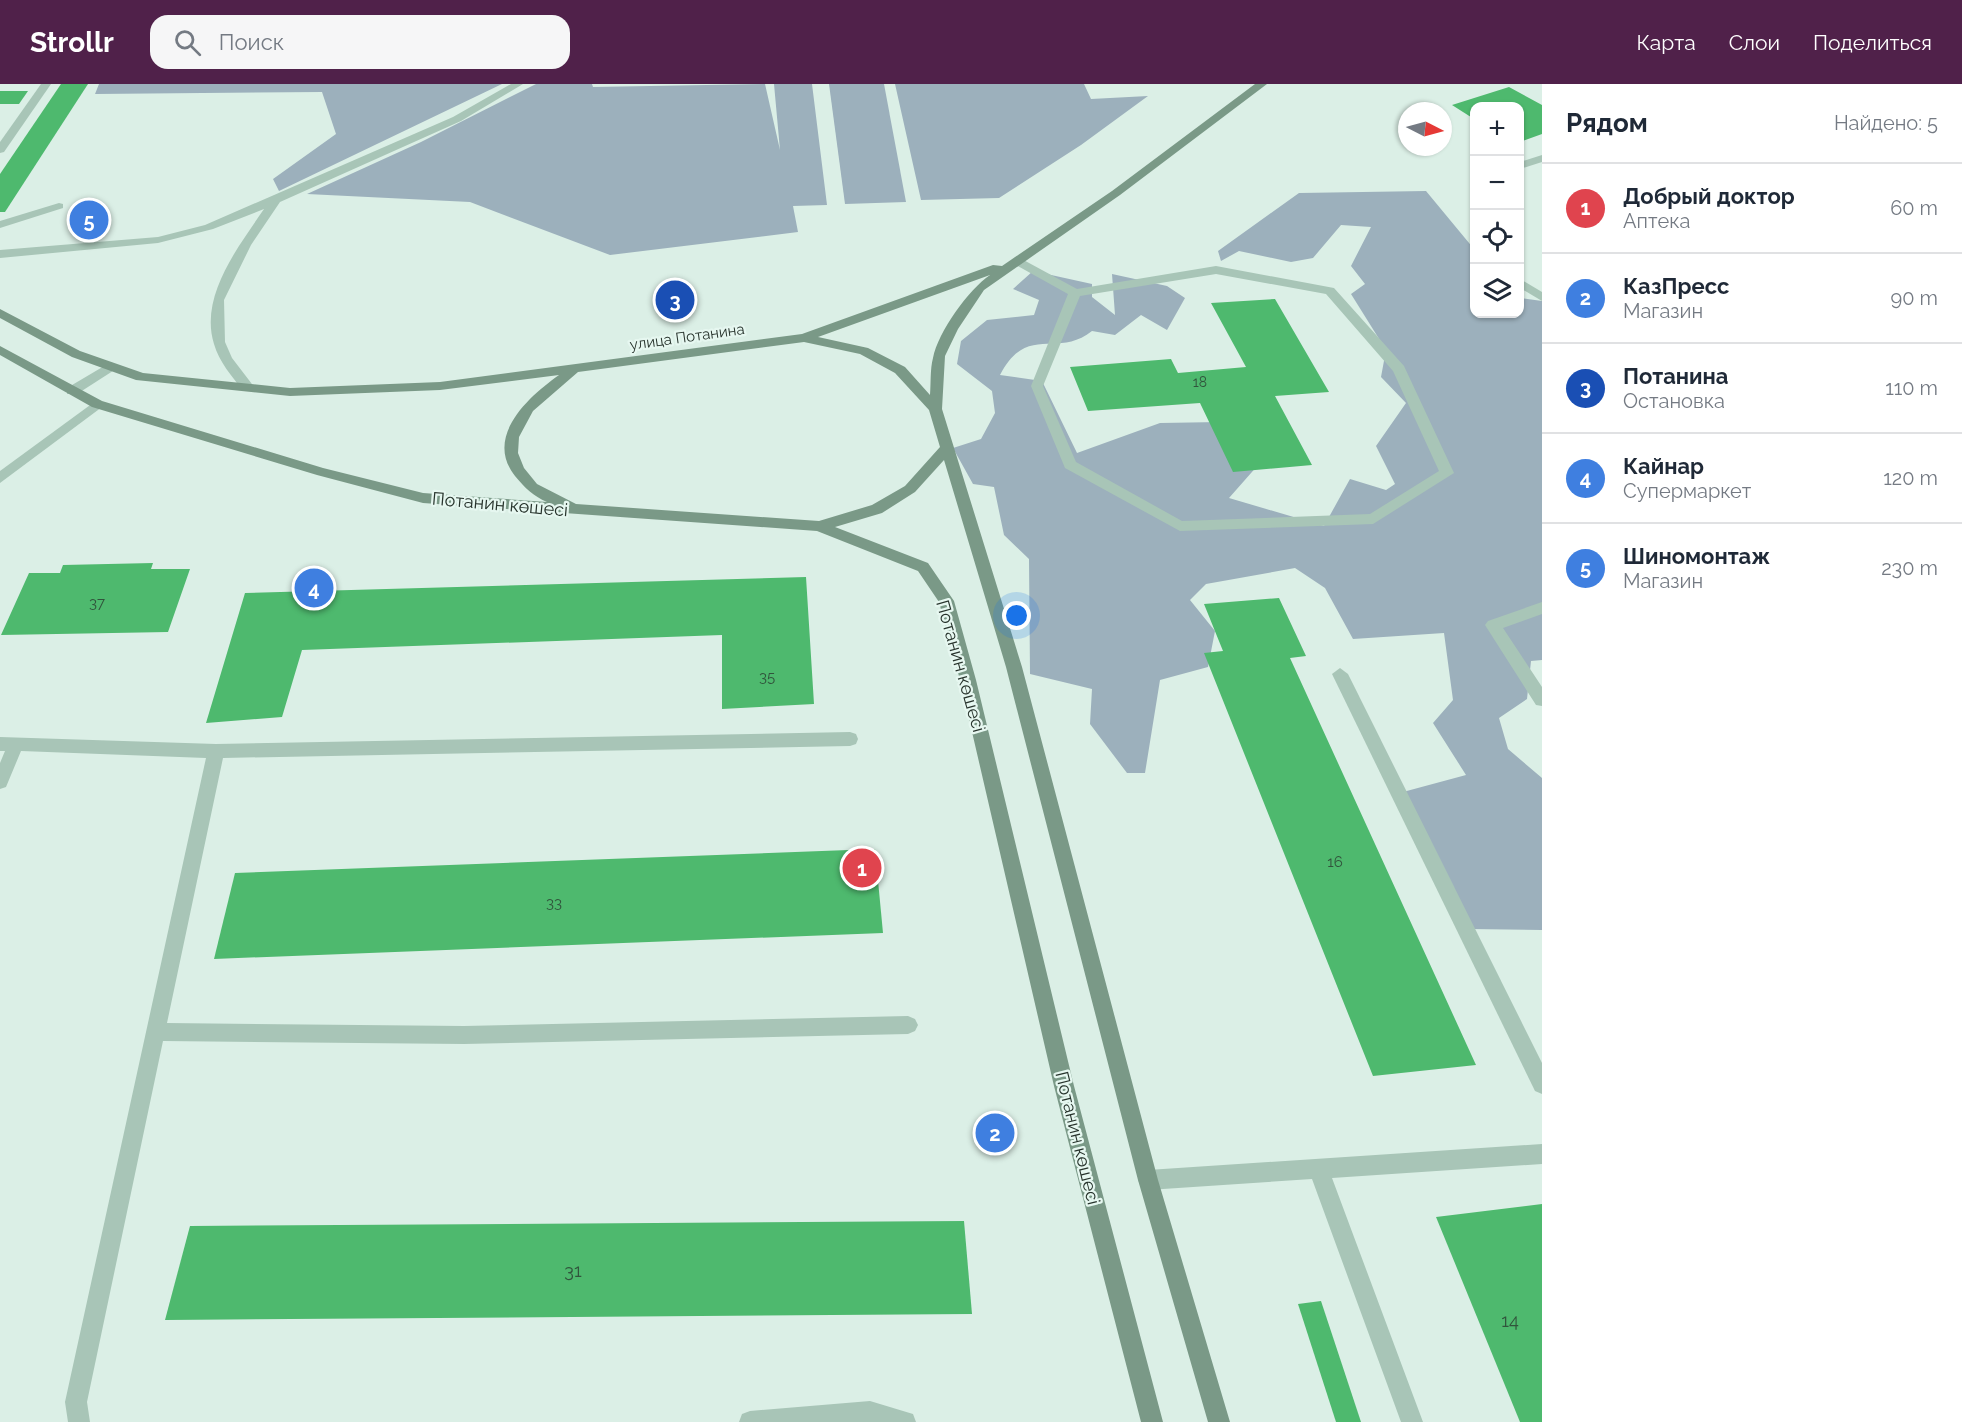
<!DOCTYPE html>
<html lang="ru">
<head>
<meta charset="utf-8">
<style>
  :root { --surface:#fff; --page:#f6f6f7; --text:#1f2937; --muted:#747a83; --line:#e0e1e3; --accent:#50214a }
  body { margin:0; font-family:Raleway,sans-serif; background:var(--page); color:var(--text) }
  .controls { position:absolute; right:18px; top:18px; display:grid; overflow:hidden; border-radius:12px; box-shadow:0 2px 4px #0004 }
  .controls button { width:54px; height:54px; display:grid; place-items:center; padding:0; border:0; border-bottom:2px solid var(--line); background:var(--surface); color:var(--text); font:30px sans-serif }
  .compass { position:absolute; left:1398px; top:18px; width:54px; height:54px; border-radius:50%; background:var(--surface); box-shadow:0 2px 4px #0004; rotate:96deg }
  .you { position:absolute; left:1017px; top:532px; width:21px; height:21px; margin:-15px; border:4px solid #fff; border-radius:50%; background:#1a73e8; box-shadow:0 0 0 9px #1a73e833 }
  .badge { display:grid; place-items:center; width:39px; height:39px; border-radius:50%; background:var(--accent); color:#fff; font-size:20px; font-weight:700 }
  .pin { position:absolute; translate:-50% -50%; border:3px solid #fff; box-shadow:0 2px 6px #0006 }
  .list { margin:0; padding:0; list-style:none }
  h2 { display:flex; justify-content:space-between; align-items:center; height:78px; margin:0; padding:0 24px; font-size:26px }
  h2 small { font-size:20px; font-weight:400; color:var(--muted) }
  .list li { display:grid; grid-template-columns:39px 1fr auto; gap:18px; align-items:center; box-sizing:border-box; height:90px; padding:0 24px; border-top:2px solid var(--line) }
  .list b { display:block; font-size:22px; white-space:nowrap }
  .list p { margin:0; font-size:20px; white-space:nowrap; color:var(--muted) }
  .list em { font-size:20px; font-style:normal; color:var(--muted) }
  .icon { flex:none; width:33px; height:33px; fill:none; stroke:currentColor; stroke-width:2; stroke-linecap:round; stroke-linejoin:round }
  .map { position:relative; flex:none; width:1542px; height:1338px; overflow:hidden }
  header { display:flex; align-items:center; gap:36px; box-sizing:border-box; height:84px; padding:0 30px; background:var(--accent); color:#fff }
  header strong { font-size:28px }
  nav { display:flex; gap:33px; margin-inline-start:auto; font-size:21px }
  .search { width:420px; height:54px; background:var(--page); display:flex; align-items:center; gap:15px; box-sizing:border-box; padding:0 21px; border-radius:18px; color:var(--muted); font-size:22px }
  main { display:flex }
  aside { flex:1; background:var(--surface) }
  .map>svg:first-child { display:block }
  .green { fill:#9cb0bc }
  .building { fill:#4eb96e }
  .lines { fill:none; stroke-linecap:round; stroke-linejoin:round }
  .service { fill:#a8c5b7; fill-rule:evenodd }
  .minor { fill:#a8c5b7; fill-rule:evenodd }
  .secondary { fill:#7a9987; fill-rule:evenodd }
  .labels { text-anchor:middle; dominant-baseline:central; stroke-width:4.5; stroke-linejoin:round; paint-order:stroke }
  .far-number-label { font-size:14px; fill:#31543c }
  .far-street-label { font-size:15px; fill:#27332c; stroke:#e6f7f0 }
  .number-label { font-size:15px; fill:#31543c }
  .street-label { font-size:18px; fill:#27332c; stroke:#e6f7f0 }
  .near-number-label { font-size:18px; fill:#31543c }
</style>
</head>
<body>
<header>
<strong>Strollr</strong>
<div class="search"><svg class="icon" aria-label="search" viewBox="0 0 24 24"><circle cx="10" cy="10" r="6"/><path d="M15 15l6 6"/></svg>Поиск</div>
<nav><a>Карта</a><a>Слои</a><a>Поделиться</a></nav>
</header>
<main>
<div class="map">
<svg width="1542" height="1338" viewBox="0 0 1542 1338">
  <rect width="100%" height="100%" fill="#dbefe6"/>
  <g class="green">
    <path d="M99,0H502L279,107L273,95L336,50L322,8L95,10Z"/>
    <path d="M536,0H592L593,3L765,0L780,66L774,0H812L827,121L793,122L798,148L610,171L470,118L307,110L421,58Z"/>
    <path d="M829,0H884L906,118L845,120Z"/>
    <path d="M895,0H1084L1091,15L1148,12L1081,61L999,114L921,116Z"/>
    <path d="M1426,107L1474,165V230H1520V214L1542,217V576L1531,577L1527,615L1499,634L1508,665L1542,694V846L1470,845L1403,708L1466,691L1433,639L1453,616L1444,549L1353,555L1325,504L1295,484L1206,500L1190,516L1215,547L1208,583L1160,596L1145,689H1127L1090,640L1092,605L1030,590L1029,475L1004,451L994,403L973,400L953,364L981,355L995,329L992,307L957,280L961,257L987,236L1034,231L1039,216L1013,205L1033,187L1092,200V213L1115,231L1112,190L1167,202L1185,214L1167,246L1141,231L1115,251L1092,247C1057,275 1027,239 1000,291L1042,297L1077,369L1160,339L1220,338L1259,380L1229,414L1324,442L1350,395L1386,406L1395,400L1376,362L1406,319L1381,293L1386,266L1351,210L1365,200L1351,182L1371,143L1341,141L1313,174L1291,178L1239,167L1221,177L1218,167L1299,109Z"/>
  </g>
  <g class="building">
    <path d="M61,0H88L5,128H0V90Z"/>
    <path d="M1509,3L1542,21V50L1520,58V22H1474V35L1452,21Z"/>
    <path d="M0,7H28L19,20H0Z"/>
    <path d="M1275,215L1329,308L1275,312L1312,381L1233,388L1200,319L1088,327L1070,283L1171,275L1178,289L1246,283L1211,219Z"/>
    <path d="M153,479L151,485H190L168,548L1,551L29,489H60L63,481Z"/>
    <path d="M806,493L814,620L722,625V551L302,566L282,633L206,639L245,509Z"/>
    <path d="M1279,514L1306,572L1290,574L1476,981L1373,992L1204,569L1223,567L1204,520Z"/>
    <path d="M875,765L883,849L214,875L235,789Z"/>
    <path d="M1542,1120V1338H1520L1436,1133Z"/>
    <path d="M964,1137L972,1230L165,1236L190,1142Z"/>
    <path d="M1321,1217L1361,1338H1336L1298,1220Z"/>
  </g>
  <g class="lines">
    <g class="service">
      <path d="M41,0H51L4,68L0,69V58Z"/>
      <path d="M511,0H523L461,37L280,118L251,161L224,216L225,258L232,274L255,304L253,307H243C232,292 219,278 214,260C199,212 239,162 264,125L213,145L158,159L0,174V166L158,153L205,141L453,33Z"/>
      <path d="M1542,71V78L1520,85V78Z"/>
      <path d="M59,119L63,120V124L0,144V137Z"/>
      <path d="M1018,173L1077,205L1216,182L1334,204L1404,282L1454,389L1373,440L1180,447L1065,384L1031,302L1068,210L1014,180V174ZM1216,190L1326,210L1393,287L1439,387L1370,430L1182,437L1076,378L1043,302L1080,212Z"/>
      <path d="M1520,195L1542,208V217L1520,204Z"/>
      <path d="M97,316L102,317V323L0,399V387Z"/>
      <path d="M1542,518V530L1503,544L1542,603V622L1536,621L1485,541L1488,537Z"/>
      <path d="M1340,584L1348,590L1542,979V1010L1535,1007L1332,590Z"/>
      <path d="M850,648L856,650L858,655L856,660L850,662L223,674L167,939L464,942L908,932L915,935L918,941L915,947L908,950L464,960L163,957L87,1318L90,1338H68L65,1318L206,674L21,667L6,703L0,705V679L5,667H0V653L216,660Z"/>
      <path d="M1542,1060V1080L1332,1094L1423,1338H1401L1312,1095L1148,1106L1141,1103L1138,1096L1141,1089L1148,1086Z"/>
      <path d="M870,1317L913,1330L916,1338H739L742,1330L750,1327Z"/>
    </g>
    <path class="minor" d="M111,278L117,282L116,285L77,310H67V304Z"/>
    <path class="secondary" d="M1255,0H1267L1120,111L984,206L958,245L945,272L942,325L1022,583L1158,1096L1230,1338H1208L1138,1096L1006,583L944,376L915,408L882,429L835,443L928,479L954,517L976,596L1074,1002L1163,1338H1141L1054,1002L960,596L939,518L918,487L817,447L423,419L317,391L92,323L0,271V262L102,317L323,384L423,409L547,418C533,412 525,404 515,392C484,353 528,313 559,291L440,306L290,312L136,296L72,273L0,234V225L80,267L143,289L290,304L440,298L802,250L993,181L1002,182L1112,107ZM990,191C969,205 938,248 933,274C930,285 931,299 930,311L905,283L868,264L818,253ZM804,258L860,270L895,289L929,326L940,363L905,402L872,421L819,437L576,420L537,400L524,384L518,369L519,353L533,327L578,288Z"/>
  </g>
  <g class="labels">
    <g class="far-number-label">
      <text x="1200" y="298">18</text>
    </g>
    <g class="far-street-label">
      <text transform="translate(687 253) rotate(-8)">улица Потанина</text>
    </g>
    <g class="number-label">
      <text x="97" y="519">37</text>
      <text x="767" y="593">35</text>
      <text x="1335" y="778">16</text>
      <text x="554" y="819">33</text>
    </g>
    <g class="street-label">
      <text transform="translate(500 420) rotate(5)">Потанин көшесі</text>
      <text transform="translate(961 582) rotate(74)">Потанин көшесі</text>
      <text transform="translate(1078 1054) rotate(76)">Потанин көшесі</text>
    </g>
    <g class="near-number-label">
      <text x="573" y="1186">31</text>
      <text x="1510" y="1236">14</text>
    </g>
  </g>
</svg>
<div class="controls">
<button>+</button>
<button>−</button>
<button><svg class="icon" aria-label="locate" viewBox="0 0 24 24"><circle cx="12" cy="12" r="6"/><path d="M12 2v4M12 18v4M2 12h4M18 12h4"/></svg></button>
<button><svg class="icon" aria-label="layers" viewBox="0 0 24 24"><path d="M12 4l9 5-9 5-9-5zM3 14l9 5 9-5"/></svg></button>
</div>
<svg class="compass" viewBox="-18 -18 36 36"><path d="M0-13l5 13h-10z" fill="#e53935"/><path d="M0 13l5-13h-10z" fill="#747a83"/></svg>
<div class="you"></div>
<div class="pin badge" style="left:862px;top:784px;background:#e0444e">1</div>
<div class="pin badge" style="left:995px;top:1049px;background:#3f7fe0">2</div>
<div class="pin badge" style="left:675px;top:216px;background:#1a4fb4">3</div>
<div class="pin badge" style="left:314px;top:504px;background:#3f7fe0">4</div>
<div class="pin badge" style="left:89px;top:136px;background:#3f7fe0">5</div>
</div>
<aside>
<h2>Рядом<small>Найдено: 5</small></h2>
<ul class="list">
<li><span class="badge" style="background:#e0444e">1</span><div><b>Добрый доктор</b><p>Аптека</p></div><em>60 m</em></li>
<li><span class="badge" style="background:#3f7fe0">2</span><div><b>КазПресс</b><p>Магазин</p></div><em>90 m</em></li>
<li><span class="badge" style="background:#1a4fb4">3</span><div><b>Потанина</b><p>Остановка</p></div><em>110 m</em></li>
<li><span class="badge" style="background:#3f7fe0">4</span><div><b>Кайнар</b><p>Супермаркет</p></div><em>120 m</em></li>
<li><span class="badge" style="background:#3f7fe0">5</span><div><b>Шиномонтаж</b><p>Магазин</p></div><em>230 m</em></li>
</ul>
</aside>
</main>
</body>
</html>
